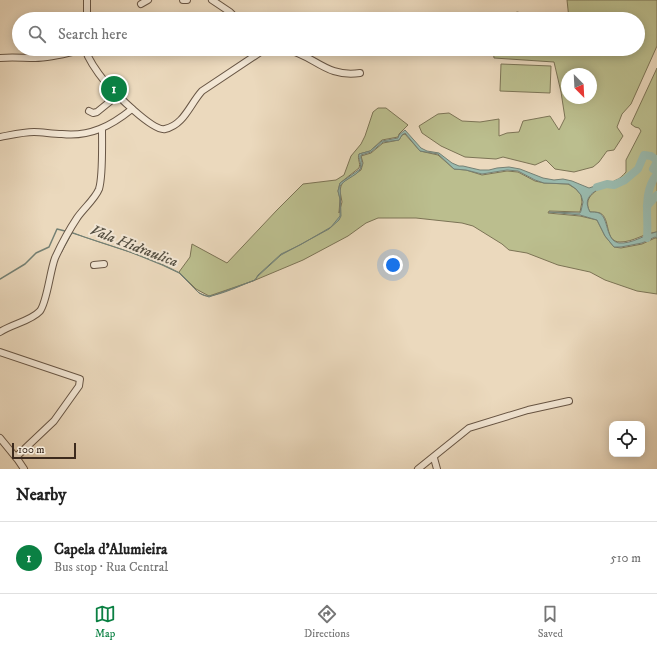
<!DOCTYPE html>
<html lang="en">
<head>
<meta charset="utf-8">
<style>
  :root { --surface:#fff; --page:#f6f6f6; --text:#222; --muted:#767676; --line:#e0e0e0; --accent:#0b8043 }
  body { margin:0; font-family:"IM FELL DW Pica",serif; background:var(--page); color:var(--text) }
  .controls { position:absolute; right:12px; bottom:12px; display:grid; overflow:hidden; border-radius:8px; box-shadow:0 2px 10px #0003 }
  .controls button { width:36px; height:36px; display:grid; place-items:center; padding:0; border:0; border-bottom:1px solid var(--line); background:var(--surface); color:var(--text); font:20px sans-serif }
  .compass { position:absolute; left:561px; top:68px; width:36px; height:36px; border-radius:50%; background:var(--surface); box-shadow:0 2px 10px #0003; rotate:156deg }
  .scale { position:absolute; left:12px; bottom:10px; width:64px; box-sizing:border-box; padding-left:4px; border:2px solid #3c2a1d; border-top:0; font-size:11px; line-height:14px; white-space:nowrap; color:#3c2a1d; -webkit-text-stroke:3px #f2e6d4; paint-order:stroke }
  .you { position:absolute; left:393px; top:265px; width:14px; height:14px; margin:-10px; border:3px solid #fff; border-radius:50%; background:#1a73e8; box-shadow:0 0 0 6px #1a73e833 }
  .badge { display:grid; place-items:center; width:26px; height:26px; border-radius:50%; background:var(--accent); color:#fff; font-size:13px; font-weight:700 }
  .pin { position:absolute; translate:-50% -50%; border:2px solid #fff; box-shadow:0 1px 4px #0006 }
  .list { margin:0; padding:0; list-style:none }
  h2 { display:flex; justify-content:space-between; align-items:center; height:52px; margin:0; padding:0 16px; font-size:17px }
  h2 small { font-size:13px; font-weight:400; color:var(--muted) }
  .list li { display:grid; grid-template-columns:26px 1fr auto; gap:12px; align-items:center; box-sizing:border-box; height:72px; padding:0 16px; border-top:1px solid var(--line) }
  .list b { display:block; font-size:15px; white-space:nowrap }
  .list p { margin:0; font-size:13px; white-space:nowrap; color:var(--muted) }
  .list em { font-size:13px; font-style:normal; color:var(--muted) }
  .icon { flex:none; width:22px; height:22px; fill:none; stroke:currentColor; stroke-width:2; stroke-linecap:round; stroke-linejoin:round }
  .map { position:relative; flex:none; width:657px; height:469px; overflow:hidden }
  .search { position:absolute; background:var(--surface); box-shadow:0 2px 10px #0003; left:12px; right:12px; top:12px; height:44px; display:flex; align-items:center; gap:10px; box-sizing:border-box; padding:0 14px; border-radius:22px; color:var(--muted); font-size:15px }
  .sheet { height:124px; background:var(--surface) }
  nav { display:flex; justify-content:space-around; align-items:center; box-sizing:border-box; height:56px; border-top:1px solid var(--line); background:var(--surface); font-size:11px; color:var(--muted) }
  nav a { display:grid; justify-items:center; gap:2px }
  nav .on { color:var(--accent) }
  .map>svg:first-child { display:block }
  .green { fill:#bbbe8e; stroke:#7c7456; fill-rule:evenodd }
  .water { fill:#99baae; stroke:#748074 }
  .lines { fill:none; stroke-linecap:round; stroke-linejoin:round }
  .stream { stroke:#748074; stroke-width:1.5 }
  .river { stroke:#99baae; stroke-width:8 }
  .minor-casing { stroke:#685645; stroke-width:8 }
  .minor { stroke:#f2e6d4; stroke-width:6 }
  .labels { text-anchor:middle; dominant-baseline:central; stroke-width:4; stroke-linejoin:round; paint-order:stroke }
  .water-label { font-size:15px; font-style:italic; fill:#534e41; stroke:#f2e6d4 }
</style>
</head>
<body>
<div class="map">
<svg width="657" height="469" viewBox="0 0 657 469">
  <rect width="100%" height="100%" fill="#ebd9bd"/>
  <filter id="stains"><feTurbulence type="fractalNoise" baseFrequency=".005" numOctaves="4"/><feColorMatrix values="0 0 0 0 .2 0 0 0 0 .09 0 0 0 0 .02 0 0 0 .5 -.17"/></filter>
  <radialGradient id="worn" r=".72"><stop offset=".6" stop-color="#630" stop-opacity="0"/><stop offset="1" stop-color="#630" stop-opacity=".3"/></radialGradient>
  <g class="green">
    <path d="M567,0H657V46L631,104L622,114L617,127L623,136L614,150L607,151L599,162L593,167L574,172L555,169L546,160L535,165L503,157L496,159L465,157L441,146L422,133L419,126L438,114L449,113L462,121L480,122L499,119V136L507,133L519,132L523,121L550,116L559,130L565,118L561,92L554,62L494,58L493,49H638V19H569ZM567,74H591V98H567Z"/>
    <path d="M517,12L540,17L547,14L549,19H513L509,16Z"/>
    <path d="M501,64L551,66L550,93L500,91Z"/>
    <path d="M657,68V232C644,233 634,242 620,242C604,242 611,218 600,213C597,212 593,212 590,212C580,194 604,187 616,180C620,179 623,175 626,172V160L641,131L639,128L635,127L631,124Z"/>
    <path d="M378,108H386L408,125L399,134L398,137L382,140L370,151L359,154C357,159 361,163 359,168L340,183L338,191L340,199L339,213L342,202L340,191L341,186L343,182L361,170L363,163L361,156L371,153L383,143L399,140L402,135L405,134L420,151L438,155L454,169L466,170L482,175L507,171L518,172L535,181L544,183L568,184L576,189L581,195L582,202L580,212L549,211L548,213L580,216L597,220L605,236L614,247L621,248L642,244L655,238H657V294L637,291L605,280L590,272L558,265L527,253L509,250L502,244L473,226L462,223L416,218H378L366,223L348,236L303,260L253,281L209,296L196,289L179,272L190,257L192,244L227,263L277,210L303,184L336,180L344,175L351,156L361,144L365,136L373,112Z"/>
  </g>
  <path class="water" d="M405,130L421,148L427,151L439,153L452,163L459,166H463L480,170H489L497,168L509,167L520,169L543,178L554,180L563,179L572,181L589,188L595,186L607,184C596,191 581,196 590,212C592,212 597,212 599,213C609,217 605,241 619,243C632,244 644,235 656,232H657V238L655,237L642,243L621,247H614L605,236L597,220L580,215L549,212L580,213L581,211L583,202L581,195L576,189L569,184L544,183L535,180L518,171L507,170L482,174L466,170L454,169L438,154L420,151L405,133L402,135L399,140L383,142L371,152L361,155C360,159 363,162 362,165C361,175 345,178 340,186L341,216L339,220L329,229L281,255L258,276L255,280L209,297L199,293L179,273L162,265L130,252L72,233L61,253L71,232C107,246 144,254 178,272C187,277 197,297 208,296C219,296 244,284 255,280L258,275L281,254L300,245L331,227L340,216V199L338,191L340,183L360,169C362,163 358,159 359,154L370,151L382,141L398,138L399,135Z"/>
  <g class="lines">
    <path class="stream" d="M0,279L25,264L36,253L49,247L57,229L65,231"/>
    <g class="river">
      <path d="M653,169L657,162"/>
      <path d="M597,187L607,184L614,185L625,180L638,169L644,155L651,156L657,160"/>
      <path d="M647,206L657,195"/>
      <path d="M647,238C649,216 642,193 657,174"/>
    </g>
    <defs>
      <g id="minor">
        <path d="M183,0H187"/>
        <path d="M212,0L230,12L237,19"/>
        <path d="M141,4L148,0"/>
        <path d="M87,19V0"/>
        <path d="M85,49C89,61 97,72 106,83C114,92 153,132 165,129C184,125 190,104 202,91L265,49"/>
        <path d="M285,49C315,55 325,78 360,73"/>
        <path d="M0,58C12,57 23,58 35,58C52,58 68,53 85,49"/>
        <path d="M89,111L93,113L97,112L118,95"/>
        <path d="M0,137C11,135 23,132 34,132C43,132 52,134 62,134C90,137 111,126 132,109"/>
        <path d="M94,265L104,264"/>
        <path d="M0,332C12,324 31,321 40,311C47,302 50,271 55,258C61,245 69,230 77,218C83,209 95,199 99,189C103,176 102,144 102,129"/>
        <path d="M0,352L80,379L79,386L54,421L16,457"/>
        <path d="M0,438L18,460L24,469"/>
        <path d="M434,458L437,469"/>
        <path d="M418,469L469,428L528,410L569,401"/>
      </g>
    </defs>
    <use href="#minor" class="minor-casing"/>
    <use href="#minor" class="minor"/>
  </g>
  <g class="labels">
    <g class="water-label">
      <text transform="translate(134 246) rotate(21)">Vala Hidraulica</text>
    </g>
  </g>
  <rect width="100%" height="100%" filter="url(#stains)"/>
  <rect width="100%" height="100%" fill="url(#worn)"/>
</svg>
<div class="controls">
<button><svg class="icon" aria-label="locate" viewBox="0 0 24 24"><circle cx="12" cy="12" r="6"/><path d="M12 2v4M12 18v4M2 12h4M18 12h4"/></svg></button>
</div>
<svg class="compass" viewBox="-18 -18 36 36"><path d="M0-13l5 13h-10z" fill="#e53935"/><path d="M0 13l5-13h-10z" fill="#767676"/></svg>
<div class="scale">100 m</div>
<div class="you"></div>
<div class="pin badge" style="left:114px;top:89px">1</div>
<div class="search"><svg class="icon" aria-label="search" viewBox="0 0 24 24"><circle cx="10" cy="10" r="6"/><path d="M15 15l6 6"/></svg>Search here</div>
</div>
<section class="sheet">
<h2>Nearby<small></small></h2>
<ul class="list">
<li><span class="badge">1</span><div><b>Capela d'Alumieira</b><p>Bus stop · Rua Central</p></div><em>510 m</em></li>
</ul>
</section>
<nav>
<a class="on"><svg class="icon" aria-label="map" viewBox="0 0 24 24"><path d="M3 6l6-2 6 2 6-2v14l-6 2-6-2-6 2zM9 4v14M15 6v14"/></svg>Map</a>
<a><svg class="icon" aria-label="directions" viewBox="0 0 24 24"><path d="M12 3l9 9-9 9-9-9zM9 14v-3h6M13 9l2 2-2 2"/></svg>Directions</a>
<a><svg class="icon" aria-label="saved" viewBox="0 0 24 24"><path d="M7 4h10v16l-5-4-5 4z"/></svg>Saved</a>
</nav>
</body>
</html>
